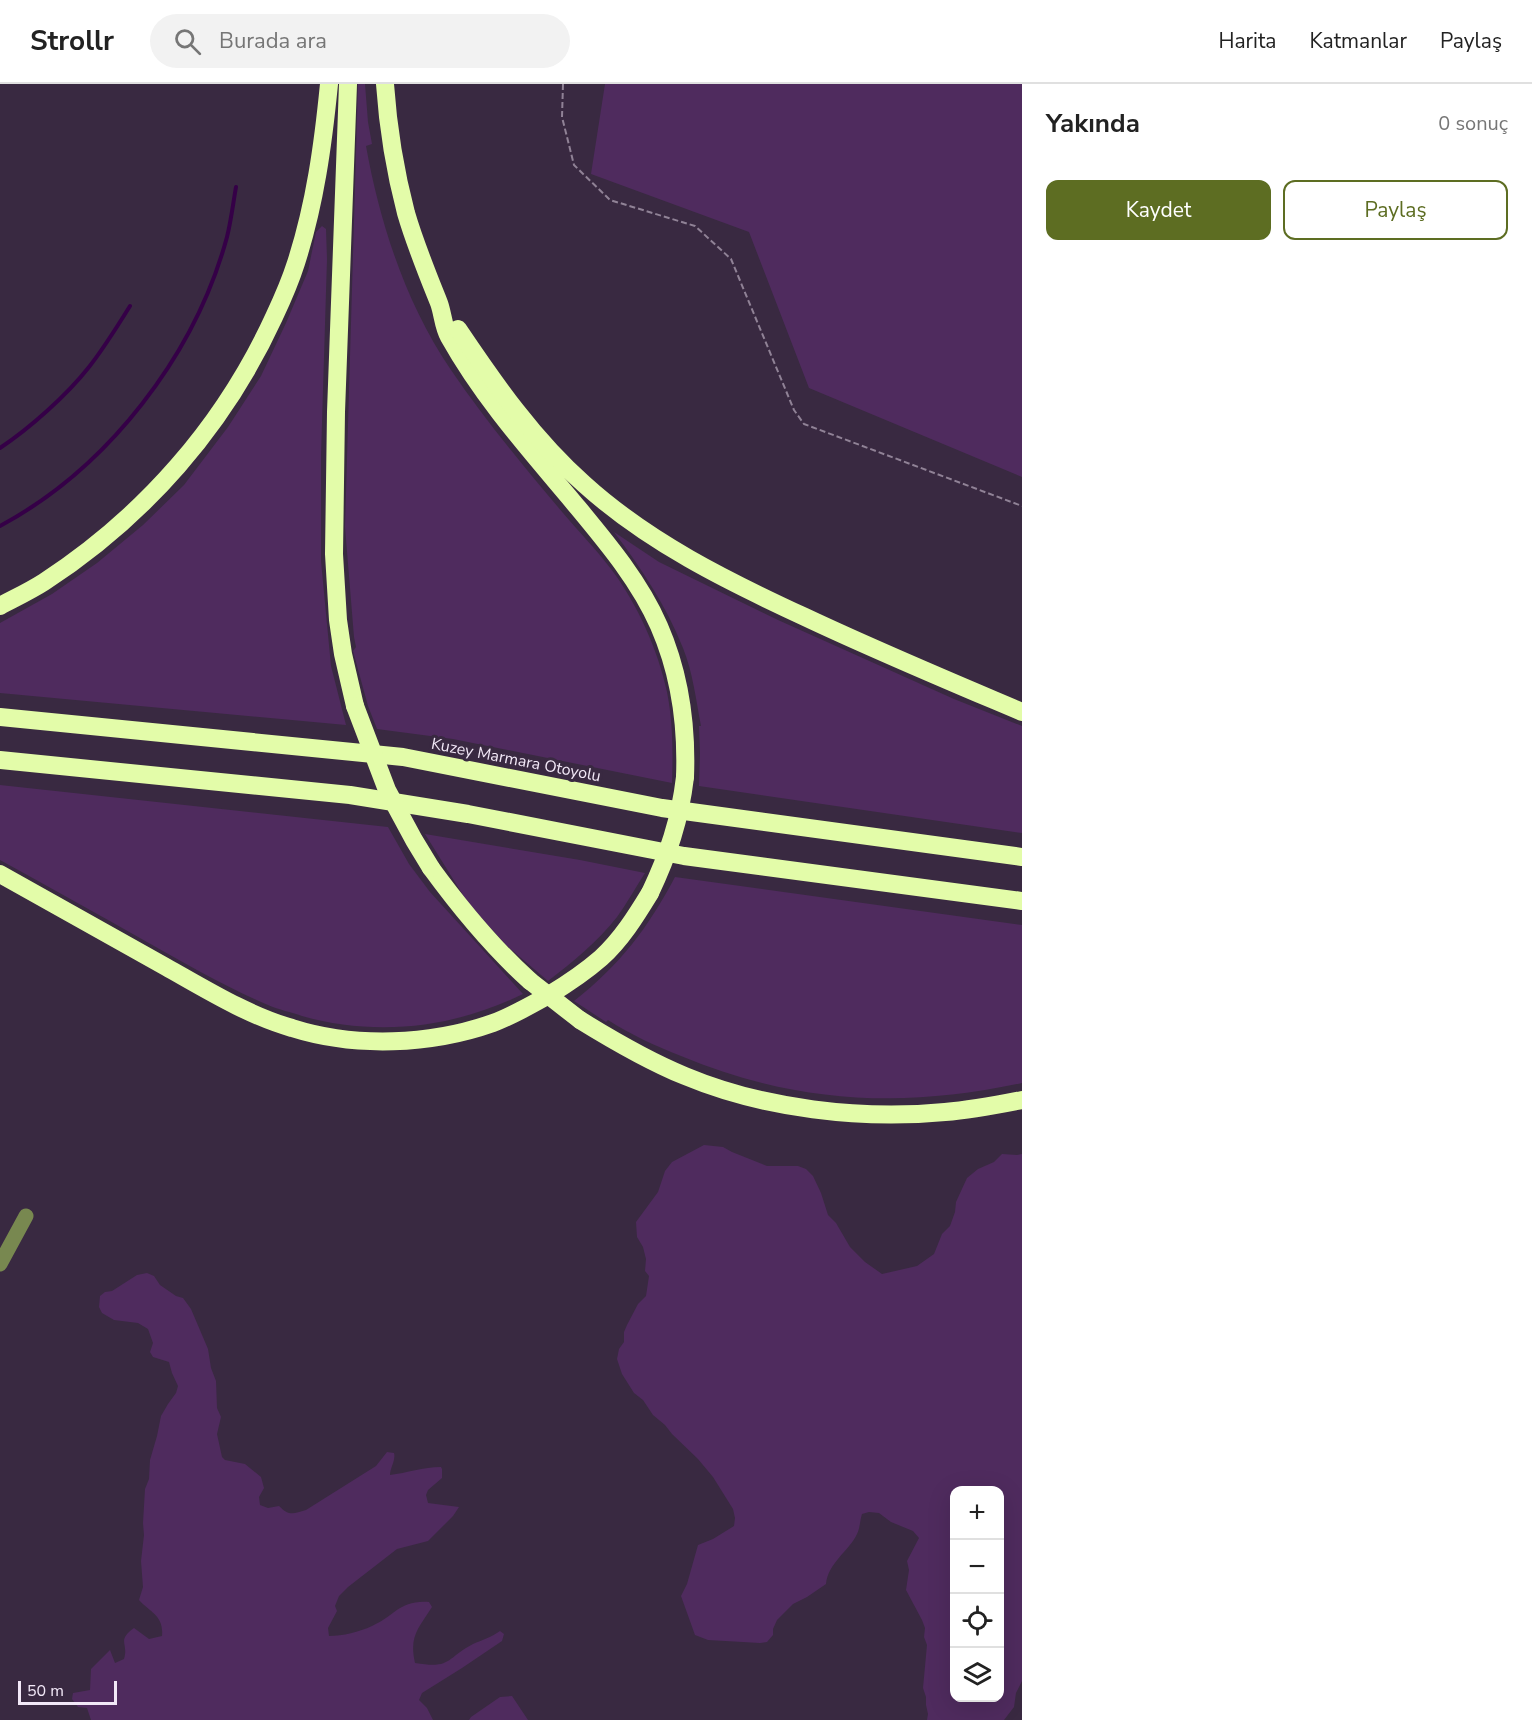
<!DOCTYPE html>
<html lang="tr">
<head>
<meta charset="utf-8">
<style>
  :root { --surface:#fff; --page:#f2f2f2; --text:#222; --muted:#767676; --line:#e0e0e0; --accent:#5d6d22 }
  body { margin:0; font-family:"Nunito Sans",sans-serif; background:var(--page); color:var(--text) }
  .controls { position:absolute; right:18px; bottom:18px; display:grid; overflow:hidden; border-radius:12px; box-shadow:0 6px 24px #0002 }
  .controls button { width:54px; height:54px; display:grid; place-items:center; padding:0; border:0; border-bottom:2px solid var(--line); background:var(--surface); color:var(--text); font:30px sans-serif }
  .scale { position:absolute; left:18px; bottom:15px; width:99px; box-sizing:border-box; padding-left:6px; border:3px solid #f2e8f7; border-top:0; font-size:16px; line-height:21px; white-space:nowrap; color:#f2e8f7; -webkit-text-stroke:4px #392941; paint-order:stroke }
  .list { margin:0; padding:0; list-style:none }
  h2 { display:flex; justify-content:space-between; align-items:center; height:78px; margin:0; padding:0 24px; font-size:26px }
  h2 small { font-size:20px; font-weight:400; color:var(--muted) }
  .actions { display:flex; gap:12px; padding:18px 24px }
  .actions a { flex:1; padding:14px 0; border:2px solid var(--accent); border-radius:12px; text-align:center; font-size:21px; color:var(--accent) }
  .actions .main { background:var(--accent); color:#fff }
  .icon { flex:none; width:33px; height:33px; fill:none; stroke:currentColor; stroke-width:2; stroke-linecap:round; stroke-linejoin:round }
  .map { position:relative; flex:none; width:1022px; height:1636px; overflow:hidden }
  header { display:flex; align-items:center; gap:36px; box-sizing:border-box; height:84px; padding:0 30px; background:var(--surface); border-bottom:2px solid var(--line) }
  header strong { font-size:28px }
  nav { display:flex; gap:33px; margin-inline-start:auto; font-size:21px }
  .search { width:420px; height:54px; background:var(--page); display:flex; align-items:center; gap:15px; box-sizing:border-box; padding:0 21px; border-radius:33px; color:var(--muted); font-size:22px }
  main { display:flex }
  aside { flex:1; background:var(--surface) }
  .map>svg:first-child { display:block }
  .green { fill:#4f2b5e; fill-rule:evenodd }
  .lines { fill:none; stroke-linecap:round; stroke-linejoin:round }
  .stream { stroke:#350047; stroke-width:4 }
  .path { stroke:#908296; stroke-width:2; stroke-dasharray:6 3; stroke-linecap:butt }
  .minor { stroke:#788850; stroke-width:15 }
  .highway { stroke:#e3fca9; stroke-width:18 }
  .highway-bridge { stroke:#e3fca9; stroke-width:18 }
  .labels { text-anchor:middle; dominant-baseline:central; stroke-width:6; stroke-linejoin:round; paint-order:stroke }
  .street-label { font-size:16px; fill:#f2e8f7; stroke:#392941 }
</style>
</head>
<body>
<header>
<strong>Strollr</strong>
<div class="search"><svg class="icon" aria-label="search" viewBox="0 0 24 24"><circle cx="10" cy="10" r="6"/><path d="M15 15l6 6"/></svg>Burada ara</div>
<nav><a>Harita</a><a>Katmanlar</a><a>Paylaş</a></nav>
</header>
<main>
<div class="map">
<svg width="1022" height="1636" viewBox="0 0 1022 1636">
  <rect width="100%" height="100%" fill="#392941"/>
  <g class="green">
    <path d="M358,0H365L368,38L372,60L366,62C380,140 406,220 451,286C485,336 524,383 563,429C579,448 596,465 611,485C637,519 658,566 667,608C673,638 673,669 672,699L453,655L377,645L368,622L353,567L356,563L354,553L345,443Z"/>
    <path d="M605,0H1022V393L809,304L749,148L591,90Z"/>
    <path d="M322,142L326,145L327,175L321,371V477L331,582L346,641L0,609V539L52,510L97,479L143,441L184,401L228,343L261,292L286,239L308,187L316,148Z"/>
    <path d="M614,448L659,478L778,536L954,615L1022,642V749L699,702L700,669L699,642H701C696,616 693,589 683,564C666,521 641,484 614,448Z"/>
    <path d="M0,701L388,743L409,780L430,808L523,910C454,944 377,953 302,932C291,928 279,926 268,921C226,903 186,880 147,858C98,830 49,803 0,776Z"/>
    <path d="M425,750L580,776L645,789C636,803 627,819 617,833C597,858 573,878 548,897L506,861L468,819Z"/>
    <path d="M675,793L1022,841V999C903,1025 794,1019 681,972C656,962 631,951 608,936L606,938L574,917C620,881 648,844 675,793Z"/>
    <path d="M704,1061L723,1063L732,1068L767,1082H798L806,1085L813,1092L821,1109L828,1131L836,1139L850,1163L865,1178L882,1190L917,1182L934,1170L942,1150L950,1142L955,1128L956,1118L967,1094L978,1085L994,1078L1002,1070L1017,1071L1022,1070V1597L1016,1609L1014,1623L1004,1636H927L928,1630L926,1621V1613L923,1604L927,1561L924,1553L925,1544L922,1536L906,1506L909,1486L907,1477L919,1454L913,1447L891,1438L879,1429L869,1428L862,1430C860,1436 860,1444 857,1450C849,1467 828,1479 826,1500L807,1513L793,1520L777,1536L773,1545V1551L767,1558L760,1559L708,1556L695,1551L681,1512L687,1500L698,1461L713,1455L734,1442L735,1434L733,1425L713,1393L698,1375L672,1350L665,1341L653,1331L643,1316L634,1309L622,1290L617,1275L619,1265L624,1258V1248L627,1241L638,1220L646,1212L649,1192L645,1187L646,1175L643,1163L637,1153L636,1138L658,1108L665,1087L672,1078ZM954,1406H1000V1614H954Z"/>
    <path d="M147,1189L154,1192L160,1201L176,1212L183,1214L191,1225L208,1265L211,1284L216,1297L217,1324L221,1333L217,1350L222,1373L225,1376L245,1380L261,1393L264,1404L259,1413L260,1421L268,1424L279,1422C289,1432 293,1430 306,1426L376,1382L387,1368L394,1369C396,1376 390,1384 390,1391C407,1389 423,1383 441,1383L442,1385V1394L428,1406L426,1411L428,1419L459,1423L453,1432L428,1457L397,1465L348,1503L339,1512L335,1522L337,1527L328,1544L329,1552C343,1552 359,1548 372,1542C395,1532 399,1516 429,1518L432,1523C418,1545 409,1552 415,1579C452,1585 445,1575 473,1560C482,1556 492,1553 500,1547L504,1550L502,1557L462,1584L422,1609L419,1616L427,1624L433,1636H91L87,1624L78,1623L72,1615L73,1609L90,1606L91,1585L110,1566L115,1579L124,1575C129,1559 116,1557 134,1544L149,1555L162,1552C164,1532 151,1529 139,1516L143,1503L141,1477L144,1451L143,1439L145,1405L149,1395L150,1376L157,1352L161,1332L168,1320L176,1309L178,1302L172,1289L169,1278L153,1273L150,1268L153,1259L148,1245L138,1239L114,1236L102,1229L99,1223L100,1212L105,1208L112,1207L137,1191Z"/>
    <path d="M512,1612L528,1636H469L471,1633L500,1613Z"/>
  </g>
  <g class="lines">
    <g class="stream">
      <path d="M0,364C30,344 67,311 89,283C104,264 117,243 130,222"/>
      <path d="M0,442C108,384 195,271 227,153C231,137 233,120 236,103"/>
    </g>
    <path class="path" d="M563,0L562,33L574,81L610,116L695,142L731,175L794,326L804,340L1022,422"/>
    <path class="minor" d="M0,1180L26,1132"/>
    <g class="highway">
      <path d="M348,0L336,328L334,470L338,536L343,570L355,622"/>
      <path d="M385,0C388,44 395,87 406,129C415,160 427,189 439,219C443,230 443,242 449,253C482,312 526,362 569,413C602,453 638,494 659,542C680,590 687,641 685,693"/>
      <path d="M458,245C495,300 534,356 584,400C648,458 727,497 805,533C877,567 949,597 1022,628"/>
      <path d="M0,522C15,514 30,507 44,498C144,433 224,342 274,233C282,216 290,198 296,179C315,120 323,61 329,0"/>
      <path d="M0,633L403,673L662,724L1022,773"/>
      <path d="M0,676L350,711L468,730L684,772L1022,817"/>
      <path d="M431,784C461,825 492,863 530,897"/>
      <path d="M0,790C55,821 111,852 166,883C207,906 247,931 292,944C355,964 431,961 493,939C512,932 531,921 549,911C567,900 585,888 601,874C621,856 636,832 650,809"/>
      <path d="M580,936C614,957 648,977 685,992C764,1025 861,1036 945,1028C971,1026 997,1021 1022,1016"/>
    </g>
    <g class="highway-bridge">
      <path d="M355,622L387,706L414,756L431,784"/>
      <path d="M650,809C668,771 680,736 685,693"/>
      <path d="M530,897L580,936"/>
    </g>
  </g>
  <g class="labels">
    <g class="street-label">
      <text transform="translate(516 676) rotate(11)">Kuzey Marmara Otoyolu</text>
    </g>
  </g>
</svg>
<div class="controls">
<button>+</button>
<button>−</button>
<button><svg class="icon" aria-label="locate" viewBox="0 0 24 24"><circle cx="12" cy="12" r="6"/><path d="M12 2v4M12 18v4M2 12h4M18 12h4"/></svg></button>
<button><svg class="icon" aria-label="layers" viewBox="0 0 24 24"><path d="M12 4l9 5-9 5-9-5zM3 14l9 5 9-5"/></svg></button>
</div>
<div class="scale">50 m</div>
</div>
<aside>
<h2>Yakında<small>0 sonuç</small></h2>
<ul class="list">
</ul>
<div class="actions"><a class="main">Kaydet</a><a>Paylaş</a></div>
</aside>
</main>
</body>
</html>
